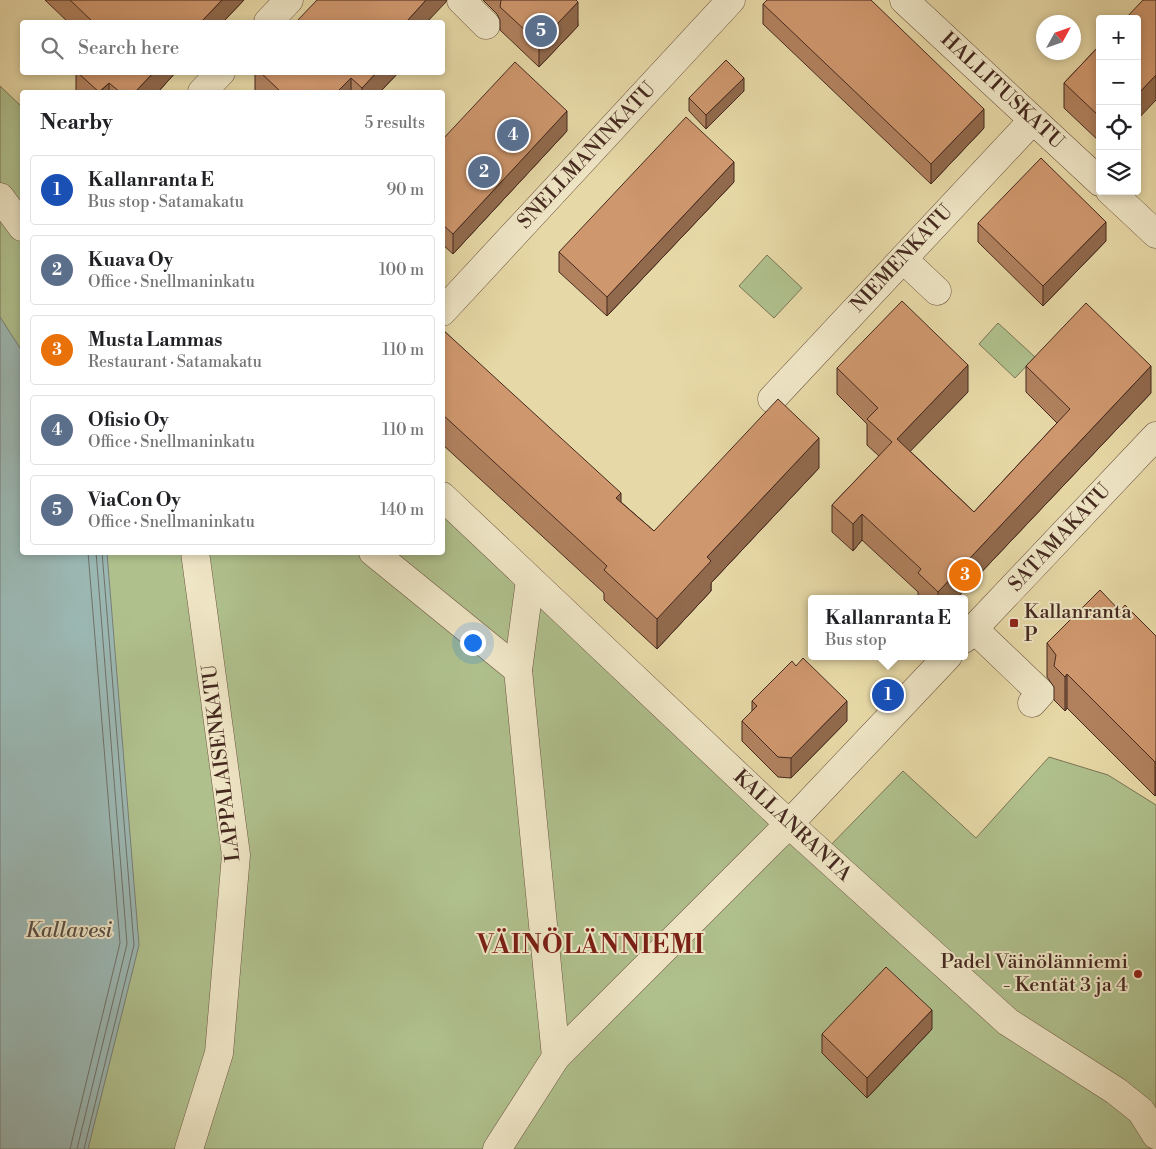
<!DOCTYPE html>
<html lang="en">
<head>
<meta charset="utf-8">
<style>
  :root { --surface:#fff; --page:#f6f6f6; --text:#202124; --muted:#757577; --line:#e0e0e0; --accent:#8f2418 }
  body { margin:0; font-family:"Libre Bodoni",serif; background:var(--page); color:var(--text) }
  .controls { position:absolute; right:15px; top:15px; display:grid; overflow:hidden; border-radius:5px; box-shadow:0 2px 8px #0003 }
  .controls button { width:45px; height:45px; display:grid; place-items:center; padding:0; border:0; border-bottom:1px solid var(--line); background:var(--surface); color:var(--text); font:25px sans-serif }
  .compass { position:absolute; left:1036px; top:15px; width:45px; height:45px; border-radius:50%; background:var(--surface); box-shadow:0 2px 8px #0003; rotate:50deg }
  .you { position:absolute; left:472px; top:642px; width:18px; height:18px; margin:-12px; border:4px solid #fff; border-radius:50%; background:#1a73e8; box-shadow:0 0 0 8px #1a73e833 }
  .badge { display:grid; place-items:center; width:32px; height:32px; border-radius:50%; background:var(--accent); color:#fff; font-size:16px; font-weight:700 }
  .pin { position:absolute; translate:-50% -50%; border:2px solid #fff; box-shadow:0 1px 5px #0006 }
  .popup { position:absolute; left:808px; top:595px; width:160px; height:65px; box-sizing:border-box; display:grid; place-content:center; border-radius:5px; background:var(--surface); filter:drop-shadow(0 1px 4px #0005); font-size:16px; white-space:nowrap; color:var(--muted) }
  .popup b { font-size:19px; color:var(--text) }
  .popup::after { content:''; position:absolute; left:50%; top:100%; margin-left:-10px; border:10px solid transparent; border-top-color:var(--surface) }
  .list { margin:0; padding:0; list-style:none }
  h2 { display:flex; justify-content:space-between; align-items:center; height:65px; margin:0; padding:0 20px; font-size:21px }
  h2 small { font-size:16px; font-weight:400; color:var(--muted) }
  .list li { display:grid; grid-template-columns:32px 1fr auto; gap:15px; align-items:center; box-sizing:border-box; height:70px; margin:0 10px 10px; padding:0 10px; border:1px solid var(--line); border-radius:5px }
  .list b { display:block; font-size:19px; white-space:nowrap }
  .list p { margin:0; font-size:16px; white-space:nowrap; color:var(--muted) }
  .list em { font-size:16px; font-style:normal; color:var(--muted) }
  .icon { flex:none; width:28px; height:28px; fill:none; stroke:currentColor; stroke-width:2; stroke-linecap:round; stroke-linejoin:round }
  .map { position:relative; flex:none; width:1156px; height:1149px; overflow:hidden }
  .search { position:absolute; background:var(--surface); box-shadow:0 2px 8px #0003; left:20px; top:20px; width:425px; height:55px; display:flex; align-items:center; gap:12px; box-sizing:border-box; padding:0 18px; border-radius:5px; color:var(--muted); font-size:19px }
  .panel { position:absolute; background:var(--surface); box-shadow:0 2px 8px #0003; left:20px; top:90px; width:425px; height:465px; border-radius:5px }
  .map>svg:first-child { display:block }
  .green { fill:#afc08d; stroke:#7a7456 }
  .water { fill:#9bb7b2; stroke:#797e77 }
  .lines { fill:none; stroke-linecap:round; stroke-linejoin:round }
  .shore { stroke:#707068; stroke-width:1 }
  .minor-casing { stroke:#6e5541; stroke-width:29 }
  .minor { stroke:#efe6c6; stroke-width:28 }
  .wall { fill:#b2825f; stroke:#45291f }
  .shaded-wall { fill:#916a4d; stroke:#45291f }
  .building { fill:#cf976e; stroke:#45291f }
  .poi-dot { fill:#8f2418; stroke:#efe6c6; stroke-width:2 }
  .labels { text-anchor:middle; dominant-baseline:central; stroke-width:4; stroke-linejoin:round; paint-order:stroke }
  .street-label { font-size:20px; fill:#45291f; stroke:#efe6c6 }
  .poi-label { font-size:20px; fill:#45291f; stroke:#efe6c6; text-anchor:start }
  .water-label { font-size:21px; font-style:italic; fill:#5a4c44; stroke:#efe6c6 }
  .district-label { font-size:25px; font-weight:bold; letter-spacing:1px; fill:#7a1f14; stroke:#efe6c6 }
</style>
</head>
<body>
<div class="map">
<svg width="1156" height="1149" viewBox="0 0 1156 1149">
  <rect width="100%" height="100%" fill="#e7d9a7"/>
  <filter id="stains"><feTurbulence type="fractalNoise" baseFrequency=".004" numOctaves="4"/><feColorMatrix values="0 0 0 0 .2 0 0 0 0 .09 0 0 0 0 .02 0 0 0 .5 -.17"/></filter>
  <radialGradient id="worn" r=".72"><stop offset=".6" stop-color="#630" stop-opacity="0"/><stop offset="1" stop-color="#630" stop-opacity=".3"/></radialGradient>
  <g class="green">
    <path d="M0,86L22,107V552H442L443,499L822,854L903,771L976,838L1049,757L1108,775L1156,805V1149H0Z"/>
    <path d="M767,255L802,288L774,318L739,286Z"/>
    <path d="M998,323L1035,357L1015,378L979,344Z"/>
  </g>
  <path class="water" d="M0,317L22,351V552L107,553L139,945L88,1149H0Z"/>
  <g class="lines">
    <g class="shore">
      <path d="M70,1149L120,943L88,552"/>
      <path d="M77,1149L127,944L96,552"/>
      <path d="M84,1149L134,945L102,552"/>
    </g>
    <defs>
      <g id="minor">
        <path d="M461,0L486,25"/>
        <path d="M904,0L1100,182"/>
        <path d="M268,22L289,0"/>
        <path d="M202,92L221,72"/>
        <path d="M1110,191L1156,234"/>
        <path d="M0,197L22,227"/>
        <path d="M903,259L937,291"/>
        <path d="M442,312L731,0"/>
        <path d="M772,399L1033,120"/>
        <path d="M442,496L789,824L1008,1022L1116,1091L1141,1111L1156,1135"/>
        <path d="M373,552L518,670"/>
        <path d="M530,580L518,670L556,1057"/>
        <path d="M974,629L1041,693L1032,703"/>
        <path d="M964,639L1156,436"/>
        <path d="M189,1149L219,1053L236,855L195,552"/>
        <path d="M497,1149L556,1057L789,824L948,656"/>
      </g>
    </defs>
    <use href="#minor" class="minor-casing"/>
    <use href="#minor" class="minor"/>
  </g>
  <g class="wall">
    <path d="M45,0H244L223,22H68Z"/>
    <path d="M483,0H576L578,26L539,67L500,30V20L497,14Z"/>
    <path d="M763,4L984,128L931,184L763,24Z"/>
    <path d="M1100,45V142L1064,108V83Z"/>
    <path d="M76,72H176L158,92H76Z"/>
    <path d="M255,72H399L380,92H256L255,91Z"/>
    <path d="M744,91L706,129L689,111V98Z"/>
    <path d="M567,131L453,254L442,244V140Z"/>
    <path d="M734,182L607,316L559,272V252Z"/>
    <path d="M978,223L1106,241L1043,306L978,242Z"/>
    <path d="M442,329L621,502L654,531L819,468L711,583V591L657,649L604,600V593L442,444Z"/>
    <path d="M1026,366L1151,393L956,599H918V592L862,540L853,551L832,532V505L879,456L867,445V424L837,394V368L968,392L910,451L974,512L1057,423L1026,392Z"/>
    <path d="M1120,611L1156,636V795L1155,796L1067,708L1065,711L1054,700V687L1047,677V643Z"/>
    <path d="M752,701L847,721L791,778L778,777L742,741V721L752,711Z"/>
    <path d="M932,1029L867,1098L822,1053V1034Z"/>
  </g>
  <g class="shaded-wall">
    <path d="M222,0H244L223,22H201Z"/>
    <path d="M426,0H447L446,2L427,22H407V21Z"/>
    <path d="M578,2V26L539,67V43Z"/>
    <path d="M154,72H176L158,92H135Z"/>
    <path d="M377,72H399L380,92H362V88Z"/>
    <path d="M1156,75V100L1137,120V95Z"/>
    <path d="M351,78V92H337Z"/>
    <path d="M744,78V91L706,129V115Z"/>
    <path d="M109,83V92H100Z"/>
    <path d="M984,109V128L931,184V164Z"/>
    <path d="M567,111V131L453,254V234Z"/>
    <path d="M734,162V182L607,316V297Z"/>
    <path d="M1106,222V241L1043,306V286Z"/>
    <path d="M968,365V392L897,465V439Z"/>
    <path d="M1151,366V393L956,599H938V592Z"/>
    <path d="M819,438V468L711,583V591L657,649V619L707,557Z"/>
    <path d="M621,493V523L616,498Z"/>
    <path d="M862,514V540L853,551V524Z"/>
    <path d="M1067,674V708L1065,711V677Z"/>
    <path d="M847,701V721L791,778V758Z"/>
    <path d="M1156,761V795L1155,796V762Z"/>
    <path d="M932,1010V1029L867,1098V1078Z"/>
  </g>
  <g class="building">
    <path d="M70,0H222L201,22H93Z"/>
    <path d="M317,0H426L407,21L409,22H296Z"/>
    <path d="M501,0H576L578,2L539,43L500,7Z"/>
    <path d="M767,0H871L984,109L931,164L763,4Z"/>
    <path d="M1143,0H1156V75L1137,95V19H1125Z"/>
    <path d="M1100,45V117L1064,83Z"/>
    <path d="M726,60L744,78L706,115L689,98Z"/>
    <path d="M515,62L567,111L453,234L442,224V140Z"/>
    <path d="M77,72H154L135,92H120L109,83L99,92Z"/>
    <path d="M260,72H377L362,88L351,78L337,92H281Z"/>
    <path d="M686,117L734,162L607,297L559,252Z"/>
    <path d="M1041,158L1106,222L1043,286L978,223Z"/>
    <path d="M902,301L968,365L897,439L974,512L1070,409L1026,366L1086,303L1151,366L938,592L918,573L921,569L862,514L853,524L832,505L892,442L867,419L878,408L837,368Z"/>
    <path d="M442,329L621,493L616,498L654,531L778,399L819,438L707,557L711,561L657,619L604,570L607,566L442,414Z"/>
    <path d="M1100,590L1120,611L1125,605L1156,636V761L1155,762L1067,674L1065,677L1054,666L1056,655L1047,643Z"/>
    <path d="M803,658L847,701L791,758L778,757L742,721L757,706L752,701L792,661L796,666Z"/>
    <path d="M886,967L932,1010L867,1078L822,1034Z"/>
  </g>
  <g class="poi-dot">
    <rect x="1009" y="618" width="10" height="10" rx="2.5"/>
    <circle cx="1138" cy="974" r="5"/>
  </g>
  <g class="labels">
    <g class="street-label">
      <text transform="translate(1002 91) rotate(43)">HALLITUSKATU</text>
      <text transform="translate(587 156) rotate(-47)">SNELLMANINKATU</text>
      <text transform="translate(902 259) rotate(-47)">NIEMENKATU</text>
      <text transform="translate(1060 538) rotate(-47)">SATAMAKATU</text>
      <text transform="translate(222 763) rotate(-97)">LAPPALAISENKATU</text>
      <text transform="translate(792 826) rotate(43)">KALLANRANTA</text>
    </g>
    <g class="poi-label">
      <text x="1024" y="612">Kallanranta<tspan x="1024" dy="23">P</tspan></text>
      <text x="1128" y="962" text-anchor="end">Padel Väinölänniemi<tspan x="1128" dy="23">- Kentät 3 ja 4</tspan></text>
    </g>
    <g class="water-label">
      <text x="69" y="931">Kallavesi</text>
    </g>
    <g class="district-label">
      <text x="591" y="945">VÄINÖLÄNNIEMI</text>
    </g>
  </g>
  <rect width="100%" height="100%" filter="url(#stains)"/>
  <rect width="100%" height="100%" fill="url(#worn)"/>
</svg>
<div class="controls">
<button>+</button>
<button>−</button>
<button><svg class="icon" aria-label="locate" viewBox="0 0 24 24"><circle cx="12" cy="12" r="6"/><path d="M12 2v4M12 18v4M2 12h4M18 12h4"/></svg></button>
<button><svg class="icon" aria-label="layers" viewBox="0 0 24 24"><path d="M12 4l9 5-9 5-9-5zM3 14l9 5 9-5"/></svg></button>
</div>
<svg class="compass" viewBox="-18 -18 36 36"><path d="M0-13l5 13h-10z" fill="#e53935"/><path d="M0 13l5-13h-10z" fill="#757577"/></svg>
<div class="you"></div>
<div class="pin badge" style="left:888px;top:695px;background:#1a4fb4">1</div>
<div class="popup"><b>Kallanranta E</b>Bus stop</div>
<div class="pin badge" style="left:484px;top:172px;background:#5c6f8a">2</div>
<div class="pin badge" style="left:965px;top:575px;background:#e8710a">3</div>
<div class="pin badge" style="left:513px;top:135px;background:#5c6f8a">4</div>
<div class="pin badge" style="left:541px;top:31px;background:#5c6f8a">5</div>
<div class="search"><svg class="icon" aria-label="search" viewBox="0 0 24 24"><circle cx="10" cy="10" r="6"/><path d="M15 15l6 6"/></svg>Search here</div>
<section class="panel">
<h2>Nearby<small>5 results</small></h2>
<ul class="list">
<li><span class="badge" style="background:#1a4fb4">1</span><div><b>Kallanranta E</b><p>Bus stop · Satamakatu</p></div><em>90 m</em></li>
<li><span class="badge" style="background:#5c6f8a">2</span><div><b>Kuava Oy</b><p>Office · Snellmaninkatu</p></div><em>100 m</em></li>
<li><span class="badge" style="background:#e8710a">3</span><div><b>Musta Lammas</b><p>Restaurant · Satamakatu</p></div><em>110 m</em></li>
<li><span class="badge" style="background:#5c6f8a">4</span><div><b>Ofisio Oy</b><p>Office · Snellmaninkatu</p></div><em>110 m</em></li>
<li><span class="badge" style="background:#5c6f8a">5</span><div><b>ViaCon Oy</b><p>Office · Snellmaninkatu</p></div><em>140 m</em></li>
</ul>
</section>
</div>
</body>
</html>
